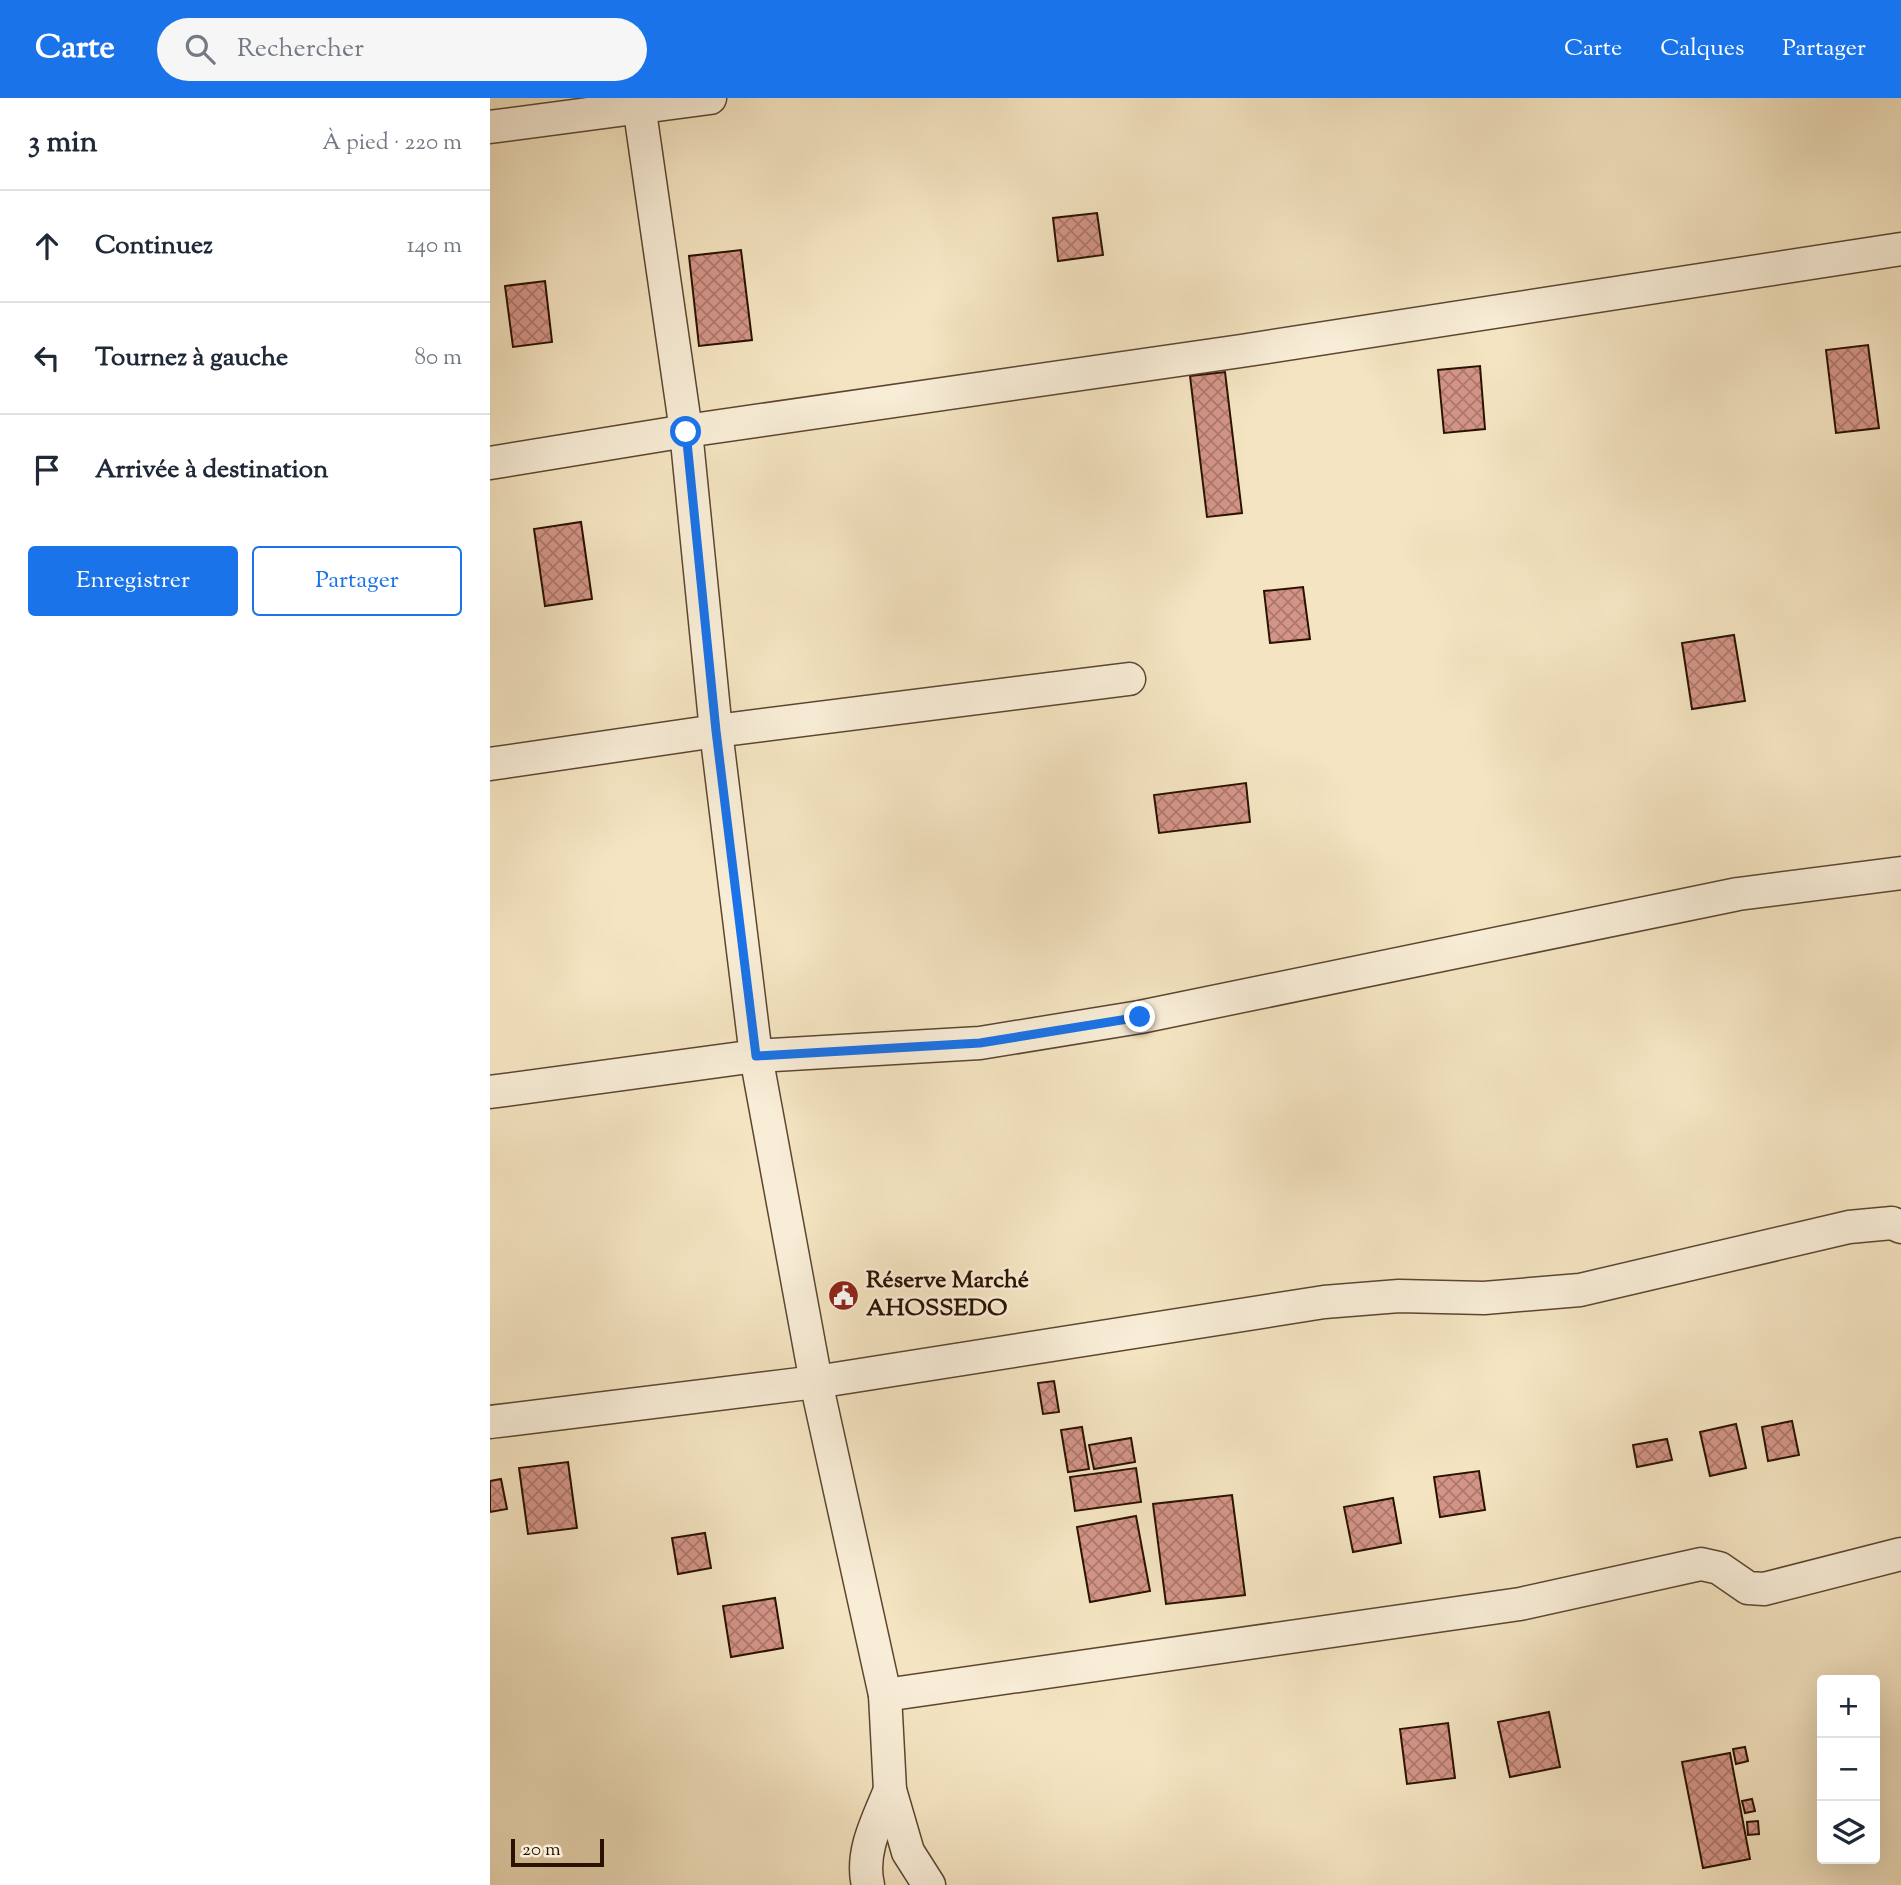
<!DOCTYPE html>
<html lang="fr">
<head>
<meta charset="utf-8">
<style>
  :root { --surface:#fff; --page:#f6f6f7; --text:#1f2937; --muted:#747a83; --line:#e0e1e3; --accent:#1a73e8 }
  body { margin:0; font-family:"Sorts Mill Goudy",serif; background:var(--page); color:var(--text) }
  .controls { position:absolute; right:21px; bottom:21px; display:grid; overflow:hidden; border-radius:7px; box-shadow:0 7px 28px #0002 }
  .controls button { width:63px; height:63px; display:grid; place-items:center; padding:0; border:0; border-bottom:2px solid var(--line); background:var(--surface); color:var(--text); font:35px sans-serif }
  .scale { position:absolute; left:21px; bottom:18px; width:93px; box-sizing:border-box; padding-left:7px; border:4px solid #2b1200; border-top:0; font-size:19px; line-height:24px; white-space:nowrap; color:#2b1200; -webkit-text-stroke:5px #f8edd7; paint-order:stroke }
  .stop { position:absolute; width:21px; height:21px; margin:-16px; border:5px solid #1a73e8; border-radius:50%; background:#fff }
  .stop.end { background:#1a73e8; border-color:#fff; box-shadow:0 2px 7px #0008 }
  .list { margin:0; padding:0; list-style:none }
  h2 { display:flex; justify-content:space-between; align-items:center; height:91px; margin:0; padding:0 28px; font-size:30px }
  h2 small { font-size:23px; font-weight:400; color:var(--muted) }
  .list li { display:grid; grid-template-columns:46px 1fr auto; gap:21px; align-items:center; box-sizing:border-box; height:112px; padding:0 28px; border-top:2px solid var(--line) }
  .list b { display:block; font-size:26px; white-space:nowrap }
  .list em { font-size:23px; font-style:normal; color:var(--muted) }
  .actions { display:flex; gap:14px; padding:21px 28px }
  .actions a { flex:1; padding:16px 0; border:2px solid var(--accent); border-radius:7px; text-align:center; font-size:24px; color:var(--accent) }
  .actions .main { background:var(--accent); color:#fff }
  .icon { flex:none; width:38px; height:38px; fill:none; stroke:currentColor; stroke-width:2; stroke-linecap:round; stroke-linejoin:round }
  .map { position:relative; flex:none; width:1411px; height:1787px; overflow:hidden }
  header { display:flex; align-items:center; gap:42px; box-sizing:border-box; height:98px; padding:0 35px; background:var(--accent); color:#fff }
  header strong { font-size:33px }
  nav { display:flex; gap:38px; margin-inline-start:auto; font-size:24px }
  .search { width:490px; height:63px; background:var(--page); display:flex; align-items:center; gap:18px; box-sizing:border-box; padding:0 24px; border-radius:38px; color:var(--muted); font-size:26px }
  main { display:flex }
  aside { flex:1; background:var(--surface) }
  .map>svg:first-child { display:block }
  .building { fill:url(#building-cross-hatch); stroke:#2b1200; stroke-width:2 }
  .lines { fill:none; stroke-linecap:round; stroke-linejoin:round }
  .minor-casing { stroke:#5d4630; stroke-width:35 }
  .minor { stroke:#f8edd7; stroke-width:32 }
  .route { stroke:#1a73e8; stroke-width:9 }
  .labels { text-anchor:middle; dominant-baseline:central; stroke-width:5; stroke-linejoin:round; paint-order:stroke }
  .poi-label { font-size:24px; font-weight:bold; fill:#2b1200; stroke:#f8edd7; text-anchor:start }
</style>
</head>
<body>
<header>
<strong>Carte</strong>
<div class="search"><svg class="icon" aria-label="search" viewBox="0 0 24 24"><circle cx="10" cy="10" r="6"/><path d="M15 15l6 6"/></svg>Rechercher</div>
<nav><a>Carte</a><a>Calques</a><a>Partager</a></nav>
</header>
<main>
<aside>
<h2>3 min<small>À pied · 220 m</small></h2>
<ul class="list">
<li><svg class="icon" aria-label="ahead" viewBox="0 0 24 24"><path d="M12 20V5M6 11l6-6 6 6"/></svg><div><b>Continuez</b></div><em>140 m</em></li>
<li><svg class="icon" aria-label="left" viewBox="0 0 24 24"><path d="M17 20v-9H6M10 6l-5 5 5 5"/></svg><div><b>Tournez à gauche</b></div><em>80 m</em></li>
<li><svg class="icon" aria-label="arrive" viewBox="0 0 24 24"><path d="M6 21V4h12l-3 4 3 4H6"/></svg><div><b>Arrivée à destination</b></div></li>
</ul>
<div class="actions"><a class="main">Enregistrer</a><a>Partager</a></div>
</aside>
<div class="map">
<svg width="1411" height="1787" viewBox="0 0 1411 1787">
  <defs>
    <pattern id="building-cross-hatch" width="8" height="8" patternUnits="userSpaceOnUse" patternTransform="scale(1.75)"><rect width="8" height="8" fill="#d49588"/><path d="M0 0l8 8M0 8l8-8" fill="none" stroke="#ac786d"/></pattern>
  </defs>
  <rect width="100%" height="100%" fill="#f4e4c1"/>
  <filter id="stains"><feTurbulence type="fractalNoise" baseFrequency=".00286" numOctaves="4"/><feColorMatrix values="0 0 0 0 .2 0 0 0 0 .09 0 0 0 0 .02 0 0 0 .5 -.17"/></filter>
  <radialGradient id="worn" r=".72"><stop offset=".6" stop-color="#630" stop-opacity="0"/><stop offset="1" stop-color="#630" stop-opacity=".3"/></radialGradient>
  <g class="building">
    <path d="M607,115L613,157L568,163L563,120Z"/>
    <path d="M251,152L262,242L209,248L199,158Z"/>
    <path d="M55,183L62,244L23,249L15,188Z"/>
    <path d="M1378,247L1389,330L1346,335L1336,252Z"/>
    <path d="M990,268L995,331L954,335L948,272Z"/>
    <path d="M735,274L752,415L717,419L700,278Z"/>
    <path d="M91,424L102,501L55,508L44,431Z"/>
    <path d="M813,489L820,541L780,545L774,493Z"/>
    <path d="M1244,537L1255,603L1202,611L1192,545Z"/>
    <path d="M756,685L760,724L669,735L664,697Z"/>
    <path d="M564,1283L569,1314L553,1316L548,1285Z"/>
    <path d="M1302,1323L1309,1357L1278,1363L1272,1329Z"/>
    <path d="M1246,1326L1256,1370L1220,1378L1210,1334Z"/>
    <path d="M592,1329L599,1371L578,1374L571,1332Z"/>
    <path d="M641,1340L645,1364L604,1371L599,1347Z"/>
    <path d="M1177,1341L1182,1362L1147,1369L1143,1347Z"/>
    <path d="M78,1364L87,1430L38,1436L29,1370Z"/>
    <path d="M646,1370L651,1404L585,1413L580,1379Z"/>
    <path d="M989,1373L995,1412L950,1419L944,1379Z"/>
    <path d="M11,1381L17,1411L0,1414V1383Z"/>
    <path d="M742,1397L755,1497L676,1506L663,1406Z"/>
    <path d="M903,1400L911,1445L863,1454L854,1409Z"/>
    <path d="M646,1418L660,1493L600,1504L587,1429Z"/>
    <path d="M215,1435L221,1470L188,1476L182,1440Z"/>
    <path d="M285,1500L293,1550L241,1559L233,1508Z"/>
    <path d="M1059,1614L1070,1669L1020,1679L1008,1624Z"/>
    <path d="M958,1625L965,1680L917,1686L910,1631Z"/>
    <path d="M1255,1649L1258,1663L1246,1666L1243,1651Z"/>
    <path d="M1240,1655L1260,1761L1213,1770L1192,1664Z"/>
    <path d="M1262,1701L1265,1713L1255,1715L1252,1703Z"/>
    <path d="M1268,1723L1269,1736L1258,1737L1257,1724Z"/>
  </g>
  <g class="lines">
    <defs>
      <g id="minor">
        <path d="M148,0L196,333L226,633L266,958L326,1284L395,1597L400,1692L418,1754L439,1787"/>
        <path d="M0,29L220,0"/>
        <path d="M0,365L196,333L751,253L1411,151"/>
        <path d="M0,666L226,633L639,581"/>
        <path d="M0,994L266,958L490,945L650,919L1248,796L1411,775"/>
        <path d="M0,1324L326,1284L834,1204L909,1198L994,1200L1090,1192L1359,1129L1402,1125L1411,1129"/>
        <path d="M395,1597L1030,1506L1211,1466L1229,1470L1258,1490L1274,1491L1411,1456"/>
        <path d="M378,1787C370,1754 388,1722 400,1692"/>
      </g>
    </defs>
    <use href="#minor" class="minor-casing"/>
    <use href="#minor" class="minor"/>
  </g>
  <g class="lines">
    <path class="route" d="M196,334L226,633L266,958L490,945L650,919"/>
  </g>
  <defs>
    <symbol id="civic-disc" viewBox="-11 -11 22 22"><circle r="9.5" fill="#8f2418" stroke="#f8edd7"/><path d="M-.6-6.5H3V-4.5H.6V-3L4-1V1h2V6H-6V1h2V-1L-.6-3ZM-1.2 2.5V6h2.4V2.5Z" fill="#fff"/></symbol>
  </defs>
  <g fill-rule="evenodd">
    <use href="#civic-disc" x="336" y="1180" width="35" height="35"/>
  </g>
  <g class="labels">
    <g class="poi-label">
      <text x="376" y="1183">Réserve Marché<tspan x="376" dy="28">AHOSSEDO</tspan></text>
    </g>
  </g>
  <rect width="100%" height="100%" filter="url(#stains)"/>
  <rect width="100%" height="100%" fill="url(#worn)"/>
</svg>
<div class="controls">
<button>+</button>
<button>−</button>
<button><svg class="icon" aria-label="layers" viewBox="0 0 24 24"><path d="M12 4l9 5-9 5-9-5zM3 14l9 5 9-5"/></svg></button>
</div>
<div class="scale">20 m</div>
<div class="stop" style="left:196px;top:334px"></div>
<div class="stop end" style="left:650px;top:919px"></div>
</div>
</main>
</body>
</html>
